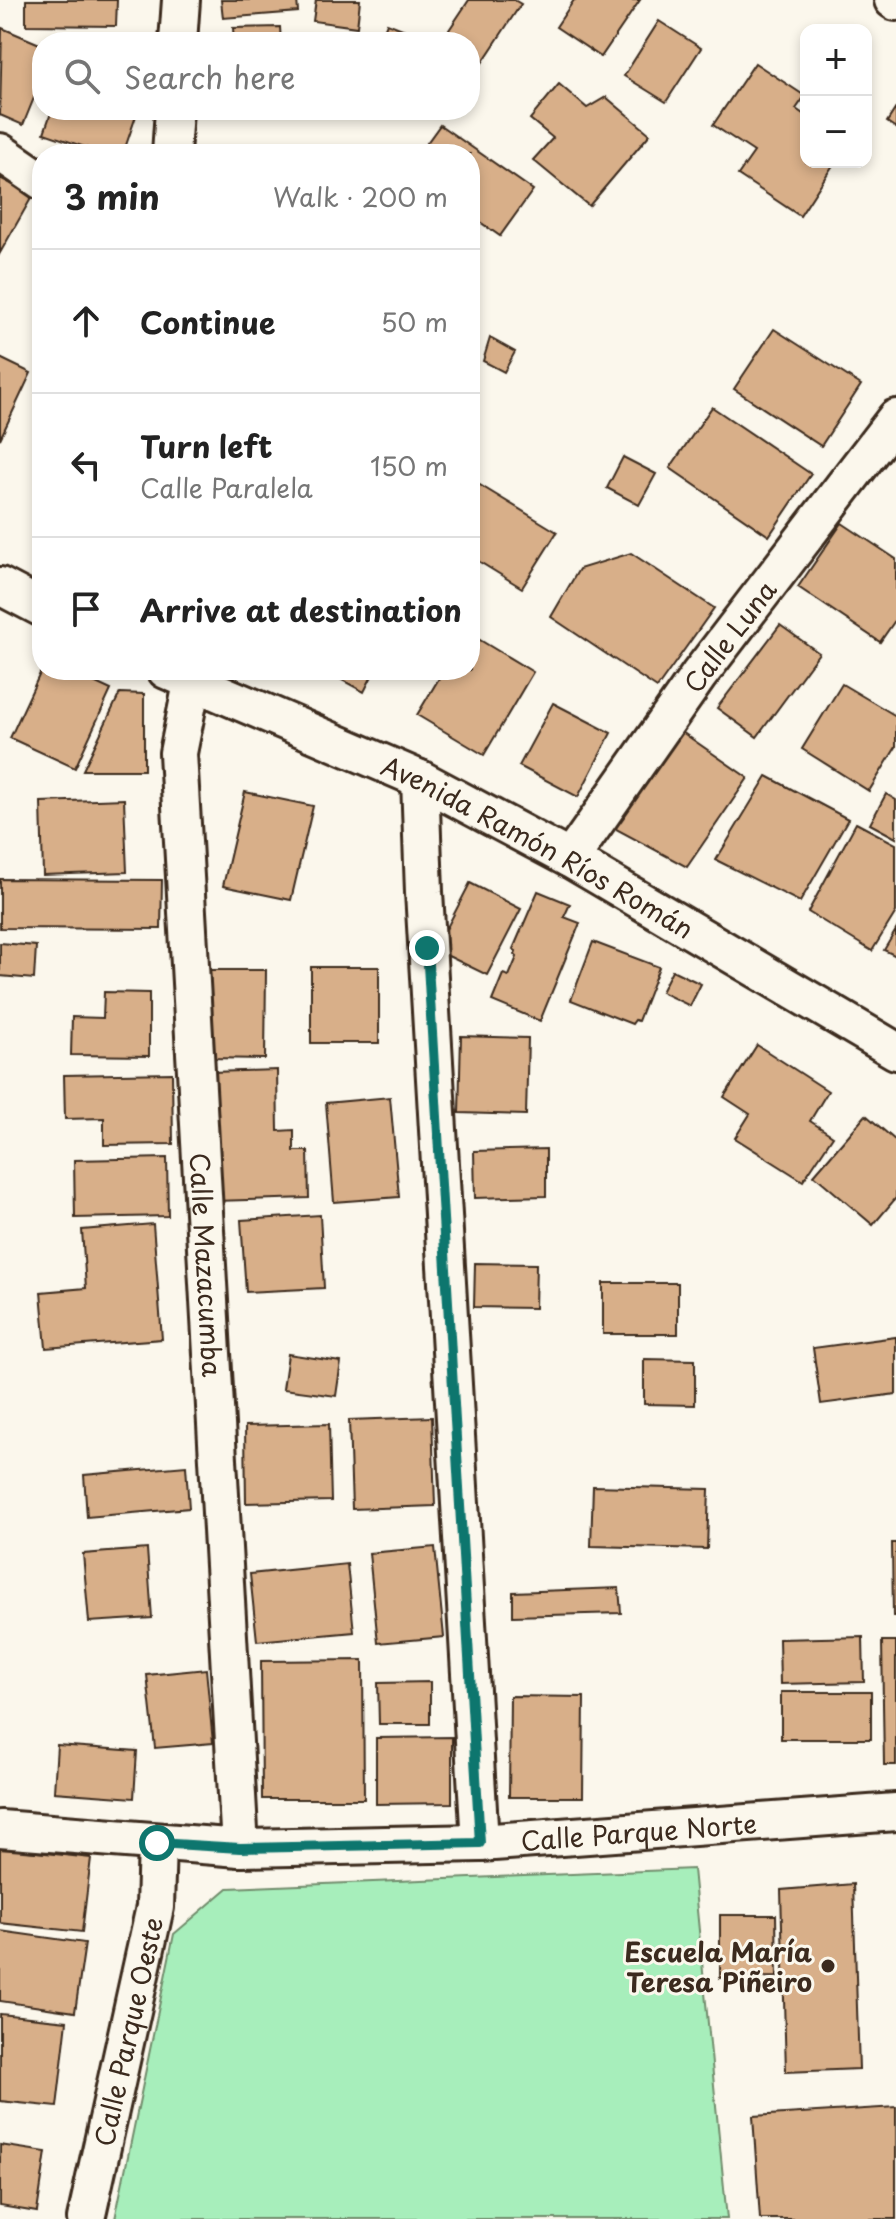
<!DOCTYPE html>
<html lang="en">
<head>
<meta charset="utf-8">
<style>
  :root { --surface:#fff; --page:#f6f6f6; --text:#222; --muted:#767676; --line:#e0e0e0 }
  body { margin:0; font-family:"Playpen Sans",sans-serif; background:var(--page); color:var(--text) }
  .controls { position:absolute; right:24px; top:24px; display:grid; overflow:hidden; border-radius:16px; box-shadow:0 4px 12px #0003 }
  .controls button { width:72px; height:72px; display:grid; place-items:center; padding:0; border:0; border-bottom:2px solid var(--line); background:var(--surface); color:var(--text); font:40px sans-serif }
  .stop { position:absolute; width:24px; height:24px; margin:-18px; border:6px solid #0f766e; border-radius:50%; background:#fff }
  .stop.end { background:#0f766e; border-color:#fff; box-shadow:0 2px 8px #0008 }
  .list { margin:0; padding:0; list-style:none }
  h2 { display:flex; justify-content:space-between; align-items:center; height:104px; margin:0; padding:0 32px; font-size:34px }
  h2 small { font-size:26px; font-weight:400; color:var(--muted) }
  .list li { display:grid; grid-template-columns:52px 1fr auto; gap:24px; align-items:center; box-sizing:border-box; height:144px; padding:0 32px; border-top:2px solid var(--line) }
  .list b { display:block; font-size:30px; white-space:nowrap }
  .list p { margin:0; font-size:26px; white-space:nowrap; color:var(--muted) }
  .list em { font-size:26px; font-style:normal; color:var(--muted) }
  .icon { flex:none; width:44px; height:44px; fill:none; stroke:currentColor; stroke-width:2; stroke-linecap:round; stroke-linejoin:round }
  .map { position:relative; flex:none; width:896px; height:2219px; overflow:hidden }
  .search { position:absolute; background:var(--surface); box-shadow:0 4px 12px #0003; left:32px; top:32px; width:448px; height:88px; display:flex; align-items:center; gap:20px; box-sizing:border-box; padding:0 28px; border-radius:32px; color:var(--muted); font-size:30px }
  .panel { position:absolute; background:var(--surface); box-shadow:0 4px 12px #0003; left:32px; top:144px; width:448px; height:536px; border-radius:32px }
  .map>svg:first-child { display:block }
  .green { fill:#a7eebb; stroke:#718c6c; stroke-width:2 }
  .building { fill:#d8af89; stroke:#3b2a1e; stroke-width:2 }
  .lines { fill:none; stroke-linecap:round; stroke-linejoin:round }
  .minor-casing { stroke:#3b2a1e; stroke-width:42 }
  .minor { stroke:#fbf7ec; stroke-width:36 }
  .route { stroke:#0f766e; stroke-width:10 }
  .poi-dot { fill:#3b2a1e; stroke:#fbf7ec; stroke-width:3 }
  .labels { text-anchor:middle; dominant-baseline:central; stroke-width:6; stroke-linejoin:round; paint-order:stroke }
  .street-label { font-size:26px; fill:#3b2a1e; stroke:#fbf7ec }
  .poi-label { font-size:26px; font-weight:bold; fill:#3b2a1e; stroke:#fbf7ec; text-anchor:end }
</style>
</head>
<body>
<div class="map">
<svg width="896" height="2219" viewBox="0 0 896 2219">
  <rect width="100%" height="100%" fill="#fbf7ec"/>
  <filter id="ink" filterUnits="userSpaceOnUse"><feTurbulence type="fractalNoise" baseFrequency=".0125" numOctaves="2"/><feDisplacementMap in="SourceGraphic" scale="16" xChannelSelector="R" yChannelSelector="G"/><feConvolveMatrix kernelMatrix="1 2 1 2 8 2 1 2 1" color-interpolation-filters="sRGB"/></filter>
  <g filter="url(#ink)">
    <path class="green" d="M693,1869L727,2219H115L174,1934L228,1888Z"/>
    <g class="building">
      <path d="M26,0H117L116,26L26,25Z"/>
      <path d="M221,0H297L298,12L223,18Z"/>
      <path d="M316,0H360L357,27L313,21Z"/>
      <path d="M469,0H514L521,4L478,69L470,63V42H441Z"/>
      <path d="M574,0H640L601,57L556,27Z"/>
      <path d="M659,21L701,48L666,102L624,76Z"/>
      <path d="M387,23L436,42H379Z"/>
      <path d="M280,27L281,42H234L233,28Z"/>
      <path d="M2,28L42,45V78L23,125L0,115Z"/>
      <path d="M74,36L97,42H72Z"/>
      <path d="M755,63L805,96L796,109L806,116V162H835L800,216L738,175L754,152L713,125Z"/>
      <path d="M559,84L587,108L606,97L650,134L589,206L533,160L553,138L530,119Z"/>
      <path d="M896,108V128L887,122Z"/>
      <path d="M52,110H138L123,154H105L44,133Z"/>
      <path d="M440,125L533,190L500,236L470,215V154H419Z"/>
      <path d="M0,178L33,195L0,253Z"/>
      <path d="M774,329L861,385L821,446L734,389Z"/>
      <path d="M490,338L515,352L504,372L483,361Z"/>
      <path d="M0,358L31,373L0,439Z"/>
      <path d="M712,407L811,474L769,536L670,468Z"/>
      <path d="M623,457L656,474L639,505L607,488Z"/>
      <path d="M470,479L557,532L522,588L470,556Z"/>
      <path d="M842,523L896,559V619L880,642L798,587Z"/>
      <path d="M631,553L714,608L657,688L551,617L579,569Z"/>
      <path d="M780,625L819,653L757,737L717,708Z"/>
      <path d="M470,634L533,672L484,755L417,715L444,670H470Z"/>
      <path d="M42,669L68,670L111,690L75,768L10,738Z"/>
      <path d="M333,670H375L364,692L331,674Z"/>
      <path d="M842,684L896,716V747L869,791L802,749Z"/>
      <path d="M120,693L144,694V770H83Z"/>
      <path d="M553,703L611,733L578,797L519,766Z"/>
      <path d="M669,723L748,778L687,867L601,821Z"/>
      <path d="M767,776L848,819L800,902L716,860Z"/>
      <path d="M245,792L313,806L291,900L223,886Z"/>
      <path d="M886,794L896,800V838L870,824Z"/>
      <path d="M124,799L127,872L43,875L41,802Z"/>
      <path d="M856,823L896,844V912L872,951L808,912Z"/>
      <path d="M0,879L162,880L161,929L0,928Z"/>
      <path d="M470,883L521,909L487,975L442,953L447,945L440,941Z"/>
      <path d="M538,891L570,904L564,917L580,923L540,1021L492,1001L503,974L509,976L517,957L515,955L516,951L513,949Z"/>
      <path d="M896,930V956L884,950Z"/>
      <path d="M593,942L659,967L638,1021L635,1020L632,1024L571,1000Z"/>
      <path d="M0,943L36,946L34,979L0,976Z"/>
      <rect x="311" y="967" width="68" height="76"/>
      <path d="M210,970H266L265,1059L209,1058Z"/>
      <path d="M672,970L701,984L690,1006L661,992Z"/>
      <path d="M104,992L149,993V1056L71,1055L72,1017L103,1018Z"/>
      <path d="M461,1036L528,1038L526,1115L459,1113Z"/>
      <path d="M757,1045L828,1091L810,1121L833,1136L803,1181L735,1138L750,1114L724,1097Z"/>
      <path d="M277,1070L278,1131L294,1130V1151H308L309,1198L214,1201L211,1072Z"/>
      <path d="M172,1073L173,1144L104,1145V1118L65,1119L64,1075Z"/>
      <path d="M390,1097L399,1197L334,1202L326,1103Z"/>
      <path d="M866,1115L896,1141V1198L873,1225L814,1175Z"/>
      <path d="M546,1149V1196L475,1198L474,1151Z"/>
      <path d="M167,1158L168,1216L75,1218L74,1160Z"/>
      <path d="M320,1215L324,1288L246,1292L241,1220Z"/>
      <path d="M153,1224L162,1339L46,1348L41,1292L86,1288L82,1230Z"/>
      <path d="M475,1263L536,1264L535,1308L474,1307Z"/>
      <rect x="603" y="1283" width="75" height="51"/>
      <path d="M896,1337V1394L821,1404L813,1348Z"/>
      <path d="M288,1354L341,1362L336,1396L283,1389Z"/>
      <path d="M644,1359L695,1360V1405L644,1404Z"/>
      <path d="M432,1417L435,1506L352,1509L349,1420Z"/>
      <path d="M329,1424L331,1501L246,1503L245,1426Z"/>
      <path d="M186,1466L189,1508L87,1517L84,1475Z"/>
      <path d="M593,1486L709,1489L707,1549L591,1546Z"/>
      <path d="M892,1543H896V1616H893Z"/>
      <path d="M435,1547L444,1637L378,1643L369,1553Z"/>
      <path d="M147,1549L152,1618L89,1622L83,1554Z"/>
      <path d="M347,1564L354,1632L257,1641L250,1574Z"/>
      <path d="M619,1588L621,1613L513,1616V1592Z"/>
      <path d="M863,1637L864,1682L780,1684L779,1639Z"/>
      <path d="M882,1641H896V1765H884Z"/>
      <path d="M363,1660L364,1799H262L261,1661Z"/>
      <path d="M206,1669L213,1743L155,1748L147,1675Z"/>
      <path d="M430,1682V1724H379L378,1683Z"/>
      <rect x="781" y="1692" width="90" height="47"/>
      <path d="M510,1696L584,1697L583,1797H509Z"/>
      <path d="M452,1737V1803L376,1804V1738Z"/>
      <path d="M57,1745L137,1751L134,1798L54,1792Z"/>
      <path d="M0,1848L91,1858L82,1932L0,1923Z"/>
      <path d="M853,1884L859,2069L786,2072L781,1890Z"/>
      <path d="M720,1915H776L777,1977L720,1978Z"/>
      <path d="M0,1931L85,1943L75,2012L0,2001Z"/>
      <path d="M0,2014L67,2021L57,2107L0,2101Z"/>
      <path d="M896,2107V2219H760L753,2116Z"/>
      <path d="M0,2145L46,2152L37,2212L0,2206Z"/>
    </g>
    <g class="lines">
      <defs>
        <g id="minor">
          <path d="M893,0L896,2"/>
          <path d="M178,42L181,0"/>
          <path d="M0,152L42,181"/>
          <path d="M171,154L174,110"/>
          <path d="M0,586L42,608"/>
          <path id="s1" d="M166,670L420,779L570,859L896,1051"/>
          <path id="s2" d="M192,683L178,753L240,1848"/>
          <path d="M420,779L424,892L480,1843"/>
          <path id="s3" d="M570,859L699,675L896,418"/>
          <path id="s4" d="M0,1829L240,1848L480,1843L896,1812"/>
          <path id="s5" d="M86,2219L155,1907L157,1843"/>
        </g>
      </defs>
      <use href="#minor" class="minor-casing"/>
      <use href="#minor" class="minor"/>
    </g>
  </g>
  <g class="lines" filter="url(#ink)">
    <path class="route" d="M157,1843L240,1848L480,1843L427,948"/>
  </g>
  <circle class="poi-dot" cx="828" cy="1966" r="8"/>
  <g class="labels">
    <g class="street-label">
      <text stroke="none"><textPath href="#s3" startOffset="274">Calle Luna</textPath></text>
      <text stroke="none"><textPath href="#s1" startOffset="412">Avenida Ramón Ríos Román</textPath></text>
      <text stroke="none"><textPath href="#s2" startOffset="584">Calle Mazacumba</textPath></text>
      <text stroke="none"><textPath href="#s4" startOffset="640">Calle Parque Norte</textPath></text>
      <text stroke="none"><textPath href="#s5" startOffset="192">Calle Parque Oeste</textPath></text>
    </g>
    <g class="poi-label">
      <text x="812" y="1951">Escuela María<tspan x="812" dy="30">Teresa Piñeiro</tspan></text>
    </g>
  </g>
</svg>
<div class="controls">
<button>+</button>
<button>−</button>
</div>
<div class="stop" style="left:157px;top:1843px"></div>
<div class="stop end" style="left:427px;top:948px"></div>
<div class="search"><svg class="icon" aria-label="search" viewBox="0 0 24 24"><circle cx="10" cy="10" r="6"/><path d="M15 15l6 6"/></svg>Search here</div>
<section class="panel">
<h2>3 min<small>Walk · 200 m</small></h2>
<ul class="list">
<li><svg class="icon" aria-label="ahead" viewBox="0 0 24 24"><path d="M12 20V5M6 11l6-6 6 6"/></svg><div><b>Continue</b></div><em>50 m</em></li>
<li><svg class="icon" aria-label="left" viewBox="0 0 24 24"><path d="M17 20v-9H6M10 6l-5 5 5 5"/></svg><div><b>Turn left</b><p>Calle Paralela</p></div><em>150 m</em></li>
<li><svg class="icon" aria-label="arrive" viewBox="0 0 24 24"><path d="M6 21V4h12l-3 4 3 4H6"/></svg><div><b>Arrive at destination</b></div></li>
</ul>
</section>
</div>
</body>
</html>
